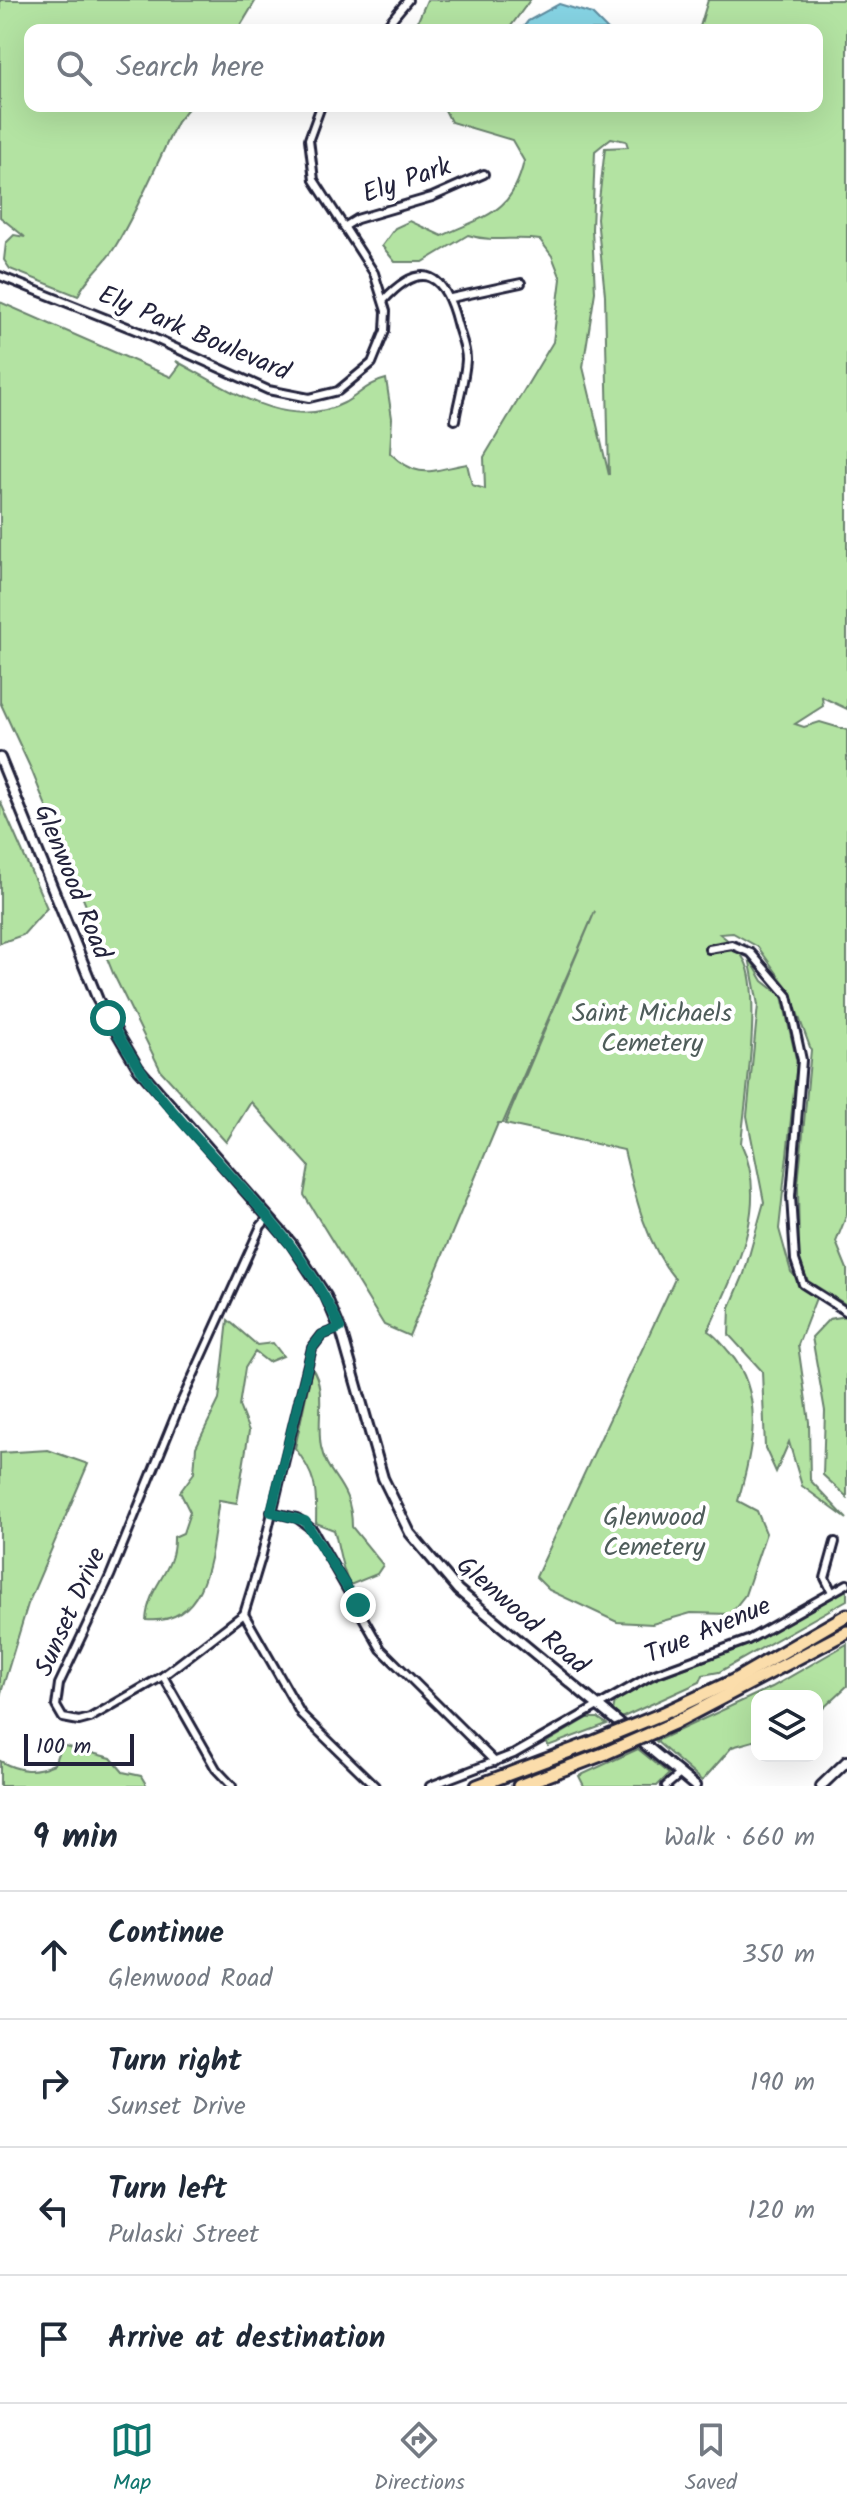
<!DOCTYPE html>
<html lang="en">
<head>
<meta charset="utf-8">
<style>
  :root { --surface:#fff; --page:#f2f2f3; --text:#1f2937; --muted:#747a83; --line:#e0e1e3; --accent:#0f766e }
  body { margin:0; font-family:Kalam,sans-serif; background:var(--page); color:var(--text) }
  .controls { position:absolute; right:24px; bottom:24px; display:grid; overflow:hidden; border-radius:16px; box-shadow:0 8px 32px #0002 }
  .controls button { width:72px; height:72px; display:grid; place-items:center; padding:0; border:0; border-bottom:2px solid var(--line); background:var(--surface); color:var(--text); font:40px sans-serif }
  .scale { position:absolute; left:24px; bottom:20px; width:110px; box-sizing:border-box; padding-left:8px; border:4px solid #22223b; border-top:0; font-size:22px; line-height:28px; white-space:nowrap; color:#22223b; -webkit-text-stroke:6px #fff; paint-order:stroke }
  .stop { position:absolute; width:24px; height:24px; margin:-18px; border:6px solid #0f766e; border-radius:50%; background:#fff }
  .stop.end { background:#0f766e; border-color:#fff; box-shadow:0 2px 8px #0008 }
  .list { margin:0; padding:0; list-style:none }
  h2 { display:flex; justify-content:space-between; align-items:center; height:104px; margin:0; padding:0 32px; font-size:34px }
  h2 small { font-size:26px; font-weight:400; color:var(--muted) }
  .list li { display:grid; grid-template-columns:52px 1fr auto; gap:24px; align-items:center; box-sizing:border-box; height:128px; padding:0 32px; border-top:2px solid var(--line) }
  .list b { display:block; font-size:30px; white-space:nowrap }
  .list p { margin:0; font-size:26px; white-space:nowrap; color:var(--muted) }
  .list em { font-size:26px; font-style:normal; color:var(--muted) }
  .icon { flex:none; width:44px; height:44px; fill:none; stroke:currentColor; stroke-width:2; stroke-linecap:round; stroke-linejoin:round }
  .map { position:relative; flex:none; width:847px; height:1786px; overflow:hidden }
  .search { position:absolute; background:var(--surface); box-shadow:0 8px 32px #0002; left:24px; right:24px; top:24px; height:88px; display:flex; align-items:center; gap:20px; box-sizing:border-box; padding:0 28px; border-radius:16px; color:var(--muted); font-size:30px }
  .sheet { height:616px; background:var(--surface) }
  nav { display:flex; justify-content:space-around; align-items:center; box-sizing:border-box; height:112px; border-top:2px solid var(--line); background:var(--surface); font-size:22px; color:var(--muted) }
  nav a { display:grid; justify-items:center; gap:4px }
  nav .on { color:var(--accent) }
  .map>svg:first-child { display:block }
  .green { fill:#b3e3a2; stroke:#6a826e; stroke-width:2; fill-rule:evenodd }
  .water { fill:#86d4e4; stroke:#5e8da0; stroke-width:2 }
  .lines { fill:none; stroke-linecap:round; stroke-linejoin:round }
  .minor-casing { stroke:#22223b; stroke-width:12 }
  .tertiary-casing { stroke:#22223b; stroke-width:14 }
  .motorway-casing { stroke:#22223b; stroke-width:17 }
  .minor { stroke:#fff; stroke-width:6 }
  .tertiary { stroke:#fff; stroke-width:8 }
  .motorway { stroke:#fbddab; stroke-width:11 }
  .motorway-bridge-casing { stroke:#22223b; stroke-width:17; stroke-linecap:butt }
  .motorway-bridge { stroke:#fbddab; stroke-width:11 }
  .route { stroke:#0f766e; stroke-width:10 }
  .labels { text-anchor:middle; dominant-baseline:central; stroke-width:8; stroke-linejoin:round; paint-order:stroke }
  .street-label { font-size:26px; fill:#22223b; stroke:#fff }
  .park-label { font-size:26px; fill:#4e5c5a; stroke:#fff }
</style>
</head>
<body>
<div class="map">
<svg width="847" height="1786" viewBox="0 0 847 1786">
  <rect width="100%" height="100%" fill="#fff"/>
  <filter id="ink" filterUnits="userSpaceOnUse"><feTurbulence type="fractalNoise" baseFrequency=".0125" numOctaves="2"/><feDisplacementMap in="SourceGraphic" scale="16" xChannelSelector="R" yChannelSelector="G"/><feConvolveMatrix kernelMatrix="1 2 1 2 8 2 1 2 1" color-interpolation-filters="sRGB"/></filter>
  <g filter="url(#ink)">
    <g class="green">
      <path d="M0,0H256L238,30H30V106H190L177,122C157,163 139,207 115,247C104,265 85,278 78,296L10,269L4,260L6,243L14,235L25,237L0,217Z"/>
      <path d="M427,0H530L508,30H414Z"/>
      <path d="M708,0H847V709L822,697L823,706L795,724L804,727L820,722L847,730V1214L836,1242L847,1269V1305L808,1281L799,1259L798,1185L811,1050L789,990L758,947L733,933L720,934C729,941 739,949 745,961C762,994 745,1103 741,1143C771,1207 734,1272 708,1331C717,1336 723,1345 730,1353C766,1396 752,1452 738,1501L757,1511L766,1533L745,1595L730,1614L691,1613L652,1624L617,1622L549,1590L536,1577L675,1279C645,1242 635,1195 624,1150L505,1124L595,911L503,1123H498L409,1336L384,1325L304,1195L309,1166L251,1102L226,1142L161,1071L113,973L31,769L0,702V302L171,377L180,365L176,361C225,387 287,433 344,403C359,395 368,383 386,379L392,418L390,453C419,481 432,470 467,464L472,485L485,489L484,457L553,342L561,279L552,256L540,240C514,236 492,243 468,235L423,262H395L382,246L395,228L410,221L442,236C486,215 512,214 524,161L512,140L451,122L443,106H817V30H699ZM611,138L626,141L628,147L605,148L597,218L605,295L609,475L583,367L595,292L592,229L595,151Z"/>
      <path d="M0,801L47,908L23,935L0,943Z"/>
      <path d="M749,957L763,981L782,996L797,1063L779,1229L791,1272L816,1298L798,1345L809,1422L810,1480L847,1519L802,1486L789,1442L776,1472L765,1448L762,1371L729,1335L730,1307L744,1274L764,1202L747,1116L758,1005Z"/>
      <path d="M847,1316V1497L823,1475L825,1411L812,1337L829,1319Z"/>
      <path d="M228,1320L257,1345L273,1343L283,1356L268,1362L255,1352L245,1368L239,1406L249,1431L237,1503L219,1500C211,1548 211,1626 146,1620C149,1582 175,1574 174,1537L183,1533L190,1512L180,1492L194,1473L196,1447L219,1400Z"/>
      <path d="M312,1368C327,1390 316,1421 321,1447C327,1478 352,1483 352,1527L383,1565L377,1574L350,1585C340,1566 340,1550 334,1530L316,1523C317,1488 316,1476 295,1448Z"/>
      <path d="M48,1450L88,1464L28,1604L0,1696V1453Z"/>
      <path d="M847,1586V1600L719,1672L703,1675L700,1682L621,1718L613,1711L615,1701C651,1678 683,1670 722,1654C766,1636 807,1611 847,1586Z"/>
      <path d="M847,1644V1686L817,1714V1696H757V1740L732,1747L702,1781L656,1741L772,1687Z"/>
      <path d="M588,1718H598L607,1724L548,1746L547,1742Z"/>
      <path d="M61,1745L111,1758L123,1772L141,1776L147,1786H0V1761C20,1772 34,1773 54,1764Z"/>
      <path d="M638,1749L669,1774L657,1786H584L579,1776Z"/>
    </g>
    <path class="water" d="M559,4L592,14L608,30H521L528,21Z"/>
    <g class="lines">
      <defs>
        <g id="minor">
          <path d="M383,30L408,0"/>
          <path d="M344,227L357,219L432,197L484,174"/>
          <path d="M0,276L140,332L268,390L309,398L338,391L372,363L385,331L386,311L374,273L314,180L309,139L321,106"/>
          <path d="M451,298L521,283"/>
          <path d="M384,300C423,258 445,275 457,323C460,335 466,347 466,359C465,379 458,401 455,420"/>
          <path d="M709,949L732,945L751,953L788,996L802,1060L791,1196L795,1260L803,1284L847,1312"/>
          <path d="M268,1218L261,1226L179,1407L110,1576L59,1684L56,1706L63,1718L79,1721L90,1718L163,1676L244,1614L261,1558L312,1348L322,1335L340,1328"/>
          <path d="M271,1512L297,1518L313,1530L381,1649L495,1762"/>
          <path d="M832,1592L825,1578L835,1542"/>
          <path d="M244,1614L301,1714L375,1786"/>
          <path d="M163,1676L216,1769L232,1786"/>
          <path d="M430,1786L514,1754L652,1675L748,1640L847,1584"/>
          <path d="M666,1786L680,1774"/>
        </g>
        <g id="tertiary">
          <path d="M0,758L98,1000L138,1068L291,1243L326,1296L342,1334L383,1478L410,1533L458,1590L695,1786"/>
          <path d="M821,1786L847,1761"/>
        </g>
        <g id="motorway">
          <path d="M662,1714L733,1681L847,1615"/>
          <path d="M674,1723L847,1632"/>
          <path d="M477,1786L591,1743"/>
          <path d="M519,1786L606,1753"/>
        </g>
      </defs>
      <use href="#minor" class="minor-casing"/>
      <use href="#tertiary" class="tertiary-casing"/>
      <use href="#motorway" class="motorway-casing"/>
      <use href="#minor" class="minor"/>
      <use href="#tertiary" class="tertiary"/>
      <use href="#motorway" class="motorway"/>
      <defs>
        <g id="motorway-bridge">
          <path d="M591,1743L662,1714"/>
          <path d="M606,1753L674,1723"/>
        </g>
      </defs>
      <use href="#motorway-bridge" class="motorway-bridge-casing"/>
      <use href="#motorway-bridge" class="motorway-bridge"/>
    </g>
  </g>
  <g class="lines" filter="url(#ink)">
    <path class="route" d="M108,1018C126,1048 143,1076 166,1103C227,1177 302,1239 340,1328L322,1335L312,1348L271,1512L305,1521L358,1605"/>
  </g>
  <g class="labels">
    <g class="street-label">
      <text transform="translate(407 181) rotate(-19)">Ely Park</text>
      <text transform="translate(194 334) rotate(23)">Ely Park Boulevard</text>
      <text transform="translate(72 882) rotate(68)">Glenwood Road</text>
      <text transform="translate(71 1612) rotate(-66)">Sunset Drive</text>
      <text transform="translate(522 1616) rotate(41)">Glenwood Road</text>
      <text transform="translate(708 1631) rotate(-23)">True Avenue</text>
    </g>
    <g class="park-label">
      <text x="652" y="1014">Saint Michaels<tspan x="652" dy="30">Cemetery</tspan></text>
      <text x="654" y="1518">Glenwood<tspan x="654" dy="30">Cemetery</tspan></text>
    </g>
  </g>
</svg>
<div class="controls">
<button><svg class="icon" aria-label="layers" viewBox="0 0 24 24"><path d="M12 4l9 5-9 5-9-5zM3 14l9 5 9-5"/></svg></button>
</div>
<div class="scale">100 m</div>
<div class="stop" style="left:108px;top:1018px"></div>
<div class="stop end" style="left:358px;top:1605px"></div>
<div class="search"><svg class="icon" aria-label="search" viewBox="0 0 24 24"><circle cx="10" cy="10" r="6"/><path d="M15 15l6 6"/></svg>Search here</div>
</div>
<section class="sheet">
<h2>9 min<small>Walk · 660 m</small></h2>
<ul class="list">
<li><svg class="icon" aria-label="ahead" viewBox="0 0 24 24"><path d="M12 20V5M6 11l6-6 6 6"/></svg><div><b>Continue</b><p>Glenwood Road</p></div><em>350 m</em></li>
<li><svg class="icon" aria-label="right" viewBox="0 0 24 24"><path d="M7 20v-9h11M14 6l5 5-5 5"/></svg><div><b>Turn right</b><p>Sunset Drive</p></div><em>190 m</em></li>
<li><svg class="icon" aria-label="left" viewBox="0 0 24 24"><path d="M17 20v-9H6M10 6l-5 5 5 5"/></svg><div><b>Turn left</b><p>Pulaski Street</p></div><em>120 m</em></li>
<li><svg class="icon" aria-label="arrive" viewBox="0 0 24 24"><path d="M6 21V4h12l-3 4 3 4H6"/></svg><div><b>Arrive at destination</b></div></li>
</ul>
</section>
<nav>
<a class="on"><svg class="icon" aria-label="map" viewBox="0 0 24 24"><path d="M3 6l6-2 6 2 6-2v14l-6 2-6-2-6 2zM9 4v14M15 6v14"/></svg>Map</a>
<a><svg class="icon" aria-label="directions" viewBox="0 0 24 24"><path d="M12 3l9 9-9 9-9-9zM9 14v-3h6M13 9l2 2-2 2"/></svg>Directions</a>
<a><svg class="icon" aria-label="saved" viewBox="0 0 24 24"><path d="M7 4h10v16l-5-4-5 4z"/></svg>Saved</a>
</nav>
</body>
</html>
